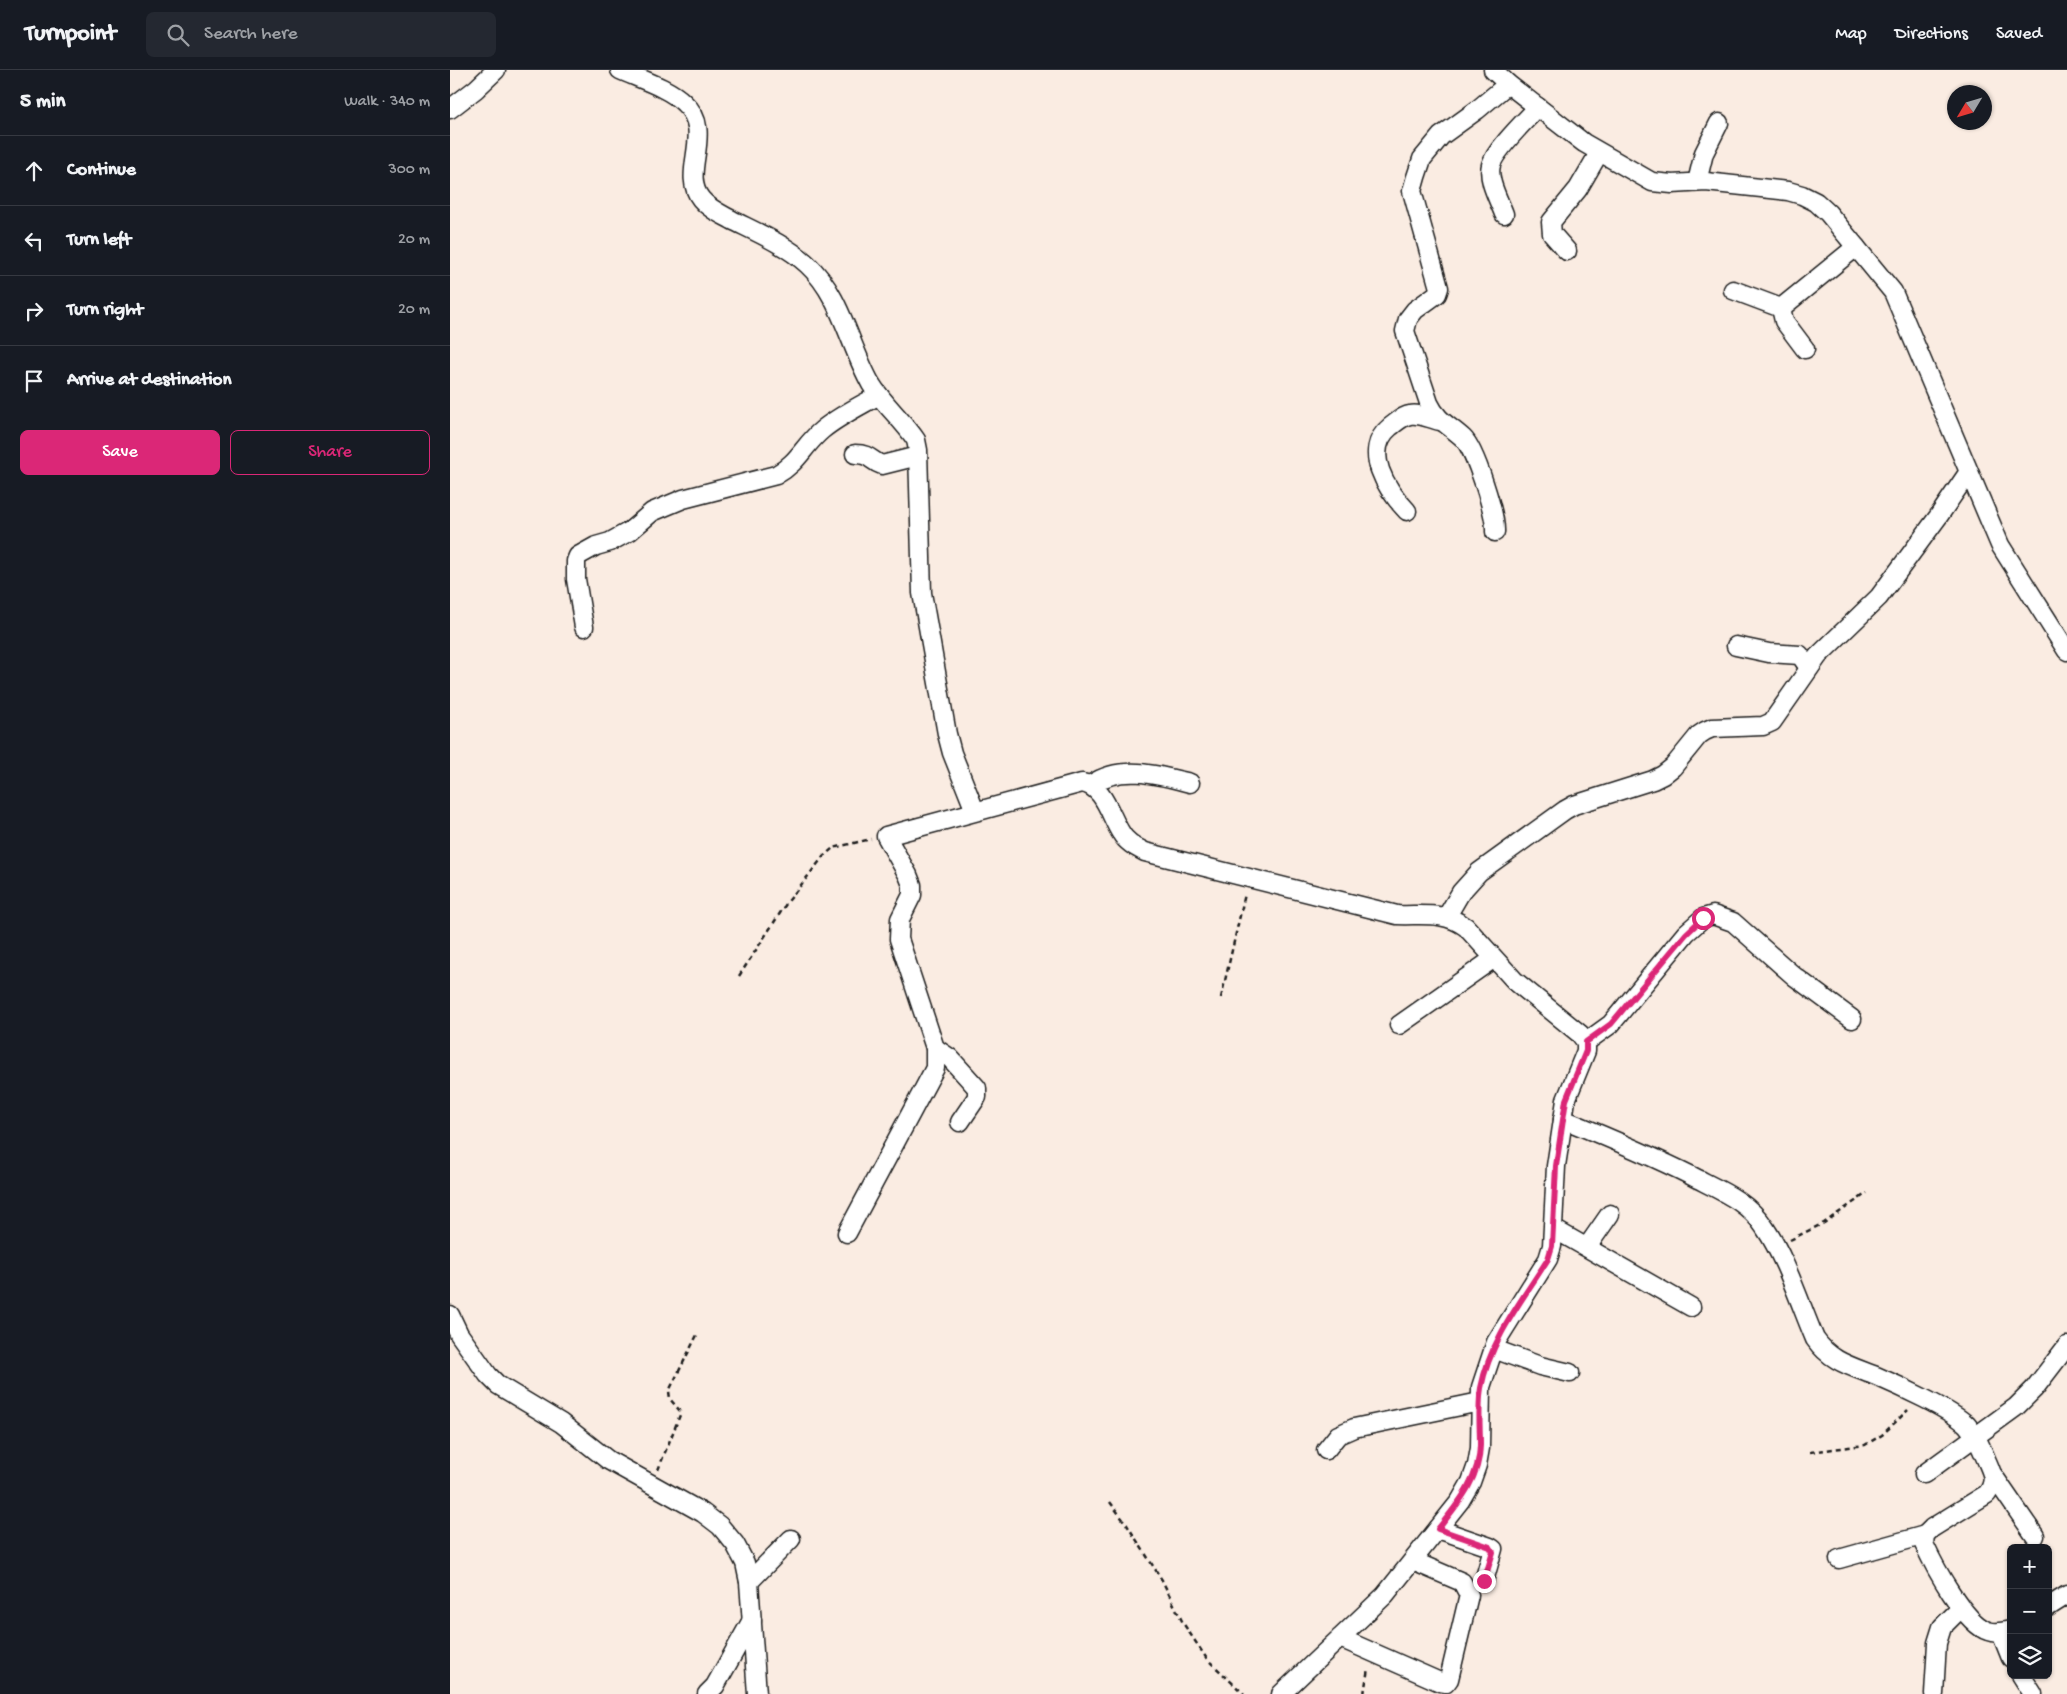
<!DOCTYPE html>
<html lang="en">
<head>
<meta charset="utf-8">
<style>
  :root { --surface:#171b24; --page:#242831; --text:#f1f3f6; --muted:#9ea1a6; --line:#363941; --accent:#db2777 }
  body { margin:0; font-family:"Gochi Hand",sans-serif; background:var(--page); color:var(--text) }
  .controls { position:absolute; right:15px; bottom:15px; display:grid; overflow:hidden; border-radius:8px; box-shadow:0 1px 4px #0004 }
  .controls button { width:45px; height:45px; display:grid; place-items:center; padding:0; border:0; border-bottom:1px solid var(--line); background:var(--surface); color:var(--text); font:25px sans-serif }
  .compass { position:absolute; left:1497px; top:15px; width:45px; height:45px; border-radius:50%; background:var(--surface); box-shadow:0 1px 4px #0004; rotate:232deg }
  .stop { position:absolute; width:15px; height:15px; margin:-11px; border:4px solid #db2777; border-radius:50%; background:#fff }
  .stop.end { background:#db2777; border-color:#fff; box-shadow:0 1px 5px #0008 }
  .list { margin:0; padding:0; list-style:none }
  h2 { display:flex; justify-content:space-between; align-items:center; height:65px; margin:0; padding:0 20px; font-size:21px }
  h2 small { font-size:16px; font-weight:400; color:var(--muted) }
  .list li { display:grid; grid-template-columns:32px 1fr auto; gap:15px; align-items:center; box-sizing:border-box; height:70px; padding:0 20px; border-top:1px solid var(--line) }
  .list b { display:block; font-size:19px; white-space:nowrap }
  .list em { font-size:16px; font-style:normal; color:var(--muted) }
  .actions { display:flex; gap:10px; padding:15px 20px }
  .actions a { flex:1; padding:11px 0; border:1px solid var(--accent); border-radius:8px; text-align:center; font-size:18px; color:var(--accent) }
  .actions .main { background:var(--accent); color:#fff }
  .icon { flex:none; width:28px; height:28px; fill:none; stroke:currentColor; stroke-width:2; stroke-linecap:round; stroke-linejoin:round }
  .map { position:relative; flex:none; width:1617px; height:1624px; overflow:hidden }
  header { display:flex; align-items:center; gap:30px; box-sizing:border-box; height:70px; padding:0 25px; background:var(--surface); border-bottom:1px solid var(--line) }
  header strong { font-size:24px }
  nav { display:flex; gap:28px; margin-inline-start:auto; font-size:18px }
  .search { width:350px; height:45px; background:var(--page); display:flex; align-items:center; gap:12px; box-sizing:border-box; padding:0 18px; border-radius:8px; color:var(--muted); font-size:19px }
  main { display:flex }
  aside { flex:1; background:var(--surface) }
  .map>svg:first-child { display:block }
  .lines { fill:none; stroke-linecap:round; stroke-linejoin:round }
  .minor-casing { stroke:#1c1c1c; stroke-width:21 }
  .path { stroke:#1c1c1c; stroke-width:2.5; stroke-dasharray:5 4; stroke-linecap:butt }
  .minor { stroke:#fff; stroke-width:18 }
  .route { stroke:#db2777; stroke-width:6 }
</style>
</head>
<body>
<header>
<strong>Turnpoint</strong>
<div class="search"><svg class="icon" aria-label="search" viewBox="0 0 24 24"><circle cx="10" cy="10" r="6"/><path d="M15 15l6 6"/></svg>Search here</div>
<nav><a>Map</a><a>Directions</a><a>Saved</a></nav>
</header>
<main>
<aside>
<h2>5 min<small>Walk · 340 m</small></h2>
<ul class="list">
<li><svg class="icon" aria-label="ahead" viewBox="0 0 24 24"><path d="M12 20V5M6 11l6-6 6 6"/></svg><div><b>Continue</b></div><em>300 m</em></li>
<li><svg class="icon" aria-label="left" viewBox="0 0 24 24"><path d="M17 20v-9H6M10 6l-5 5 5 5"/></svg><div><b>Turn left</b></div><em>20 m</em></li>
<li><svg class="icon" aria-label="right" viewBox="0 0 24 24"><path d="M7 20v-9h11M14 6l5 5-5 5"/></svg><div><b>Turn right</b></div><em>20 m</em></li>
<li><svg class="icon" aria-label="arrive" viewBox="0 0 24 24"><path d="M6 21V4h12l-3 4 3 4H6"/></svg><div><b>Arrive at destination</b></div></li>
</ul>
<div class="actions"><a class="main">Save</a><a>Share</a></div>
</aside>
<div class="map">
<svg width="1617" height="1624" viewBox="0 0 1617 1624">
  <rect width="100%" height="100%" fill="#faece2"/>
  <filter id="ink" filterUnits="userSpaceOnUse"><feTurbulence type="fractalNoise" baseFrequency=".02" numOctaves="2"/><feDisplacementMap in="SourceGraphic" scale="10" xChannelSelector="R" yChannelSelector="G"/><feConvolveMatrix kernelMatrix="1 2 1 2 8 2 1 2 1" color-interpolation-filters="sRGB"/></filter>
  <g filter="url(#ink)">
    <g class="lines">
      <defs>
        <g id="minor">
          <path d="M170,0C190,9 219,18 234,33C266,62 229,102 251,129C259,139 271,144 282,150C308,163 336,175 357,194C391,225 399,275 421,314C433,334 453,350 466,370L468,380L472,523L497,664L502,683L525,741"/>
          <path d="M1043,0L1058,14L1134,73L1202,112L1222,114L1256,112L1338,121L1352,125L1366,132L1378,143L1443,222L1550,475L1617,581"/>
          <path d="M0,39L26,19L46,0"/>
          <path d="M1247,112L1254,83L1269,53"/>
          <path d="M1054,144C1049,130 1037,110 1041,95C1045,80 1076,50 1088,37"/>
          <path d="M1117,181L1102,164L1101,152L1128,119L1149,83"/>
          <path d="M1283,220L1331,238"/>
          <path d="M1355,279L1334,251L1331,238L1406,177"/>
          <path d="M405,384C421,384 420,391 432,395L468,386"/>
          <path d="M957,441C937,420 911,381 940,357C946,353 952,346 960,345C970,343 980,349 990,351"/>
          <path d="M1045,462C1046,445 1025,379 1013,368C999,355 988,352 979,333L955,261L958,249L965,240L987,224L989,218L962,121L966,107L972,89L991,66L1027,40L1058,14"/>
          <path d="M134,557L126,509V491L128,486L146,476L160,472L180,461L202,442L233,429L326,405C348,393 354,375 372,360C389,346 410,336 429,325"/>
          <path d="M1286,576L1319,583L1350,585L1359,598"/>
          <path d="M642,714C671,694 709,705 740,713"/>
          <path d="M997,846L1011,822L1029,802L1115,740L1124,735L1203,710L1213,705L1223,697L1249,665L1255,661L1262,658L1313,656L1322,652L1368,586L1429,527L1488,447L1518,403"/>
          <path d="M949,955L1043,889"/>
          <path d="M1136,972L1161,954L1236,863L1253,848L1263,845L1283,852L1344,906L1402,949"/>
          <path d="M485,978L500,988L527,1018V1027L510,1052"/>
          <path d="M1113,1049C1157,1067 1200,1085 1242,1106C1269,1120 1298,1131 1315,1158C1336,1189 1350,1234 1365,1269C1381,1292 1401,1296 1426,1306C1447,1315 1502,1340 1517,1355C1526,1365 1531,1377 1536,1389C1542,1403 1547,1410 1537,1424L1482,1458L1475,1465L1474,1474C1484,1496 1515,1554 1538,1561C1546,1564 1553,1562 1561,1560"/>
          <path d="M1104,1159L1241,1237"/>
          <path d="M397,1163L485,998V978L449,869L450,849L462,825V815L458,805L436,766L632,713C654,716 660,746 671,763C676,772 685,777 695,782L947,845C972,846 995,841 1016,857L1065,911L1130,964L1136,972V981L1116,1030L1106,1096L1102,1176L1098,1189L1046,1272L1031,1317L1030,1378L1027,1395L1021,1412L1010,1431L935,1525L831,1624"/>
          <path d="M1137,1177L1160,1144"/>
          <path d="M0,1245L9,1264L38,1305L48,1315L111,1353L158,1390L253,1443L270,1456L285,1474L295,1493L299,1512L307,1624"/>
          <path d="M1044,1279L1090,1296L1120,1303"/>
          <path d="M876,1380L888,1365L904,1358L1030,1332"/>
          <path d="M1474,1404L1566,1337L1584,1319L1617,1276"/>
          <path d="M1543,1405L1585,1466"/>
          <path d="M988,1459L1040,1477L1043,1479L1034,1511"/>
          <path d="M1389,1489L1475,1465"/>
          <path d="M299,1512L341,1469"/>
          <path d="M1598,1537L1617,1525"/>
          <path d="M1551,1563L1561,1588"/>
          <path d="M890,1568L990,1612L996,1613L999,1609L1019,1525L1012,1512L963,1491"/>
          <path d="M1571,1605L1583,1624"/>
          <path d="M257,1624L265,1616L302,1550"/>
          <path d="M1484,1624L1487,1573L1492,1557L1511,1538"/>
        </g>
      </defs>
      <use href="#minor" class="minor-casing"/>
      <g class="path">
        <path d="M289,906L336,834L373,787L383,778L421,769"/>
        <path d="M771,928L795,824"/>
        <path d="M1340,1170L1374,1153L1417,1123"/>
        <path d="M1360,1382L1415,1375L1432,1365L1458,1340"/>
        <path d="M208,1400L230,1345V1341L220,1329L219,1321L247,1265"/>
        <path d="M660,1432L677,1455L712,1510L733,1553L757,1589L794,1624"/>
        <path d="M914,1624L918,1598"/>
      </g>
      <use href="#minor" class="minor"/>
    </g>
  </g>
  <g class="lines" filter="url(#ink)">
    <path class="route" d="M1034,1511L1043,1482L1040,1477L988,1459C1007,1435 1030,1409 1030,1375C1030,1356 1028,1336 1031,1318C1040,1270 1073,1229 1098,1189L1102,1176L1106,1096L1116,1030L1136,981V972L1161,954L1236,864L1253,848"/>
  </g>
</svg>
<div class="controls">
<button>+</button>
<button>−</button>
<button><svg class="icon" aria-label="layers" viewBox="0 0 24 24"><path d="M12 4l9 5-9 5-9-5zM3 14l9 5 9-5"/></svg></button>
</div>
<svg class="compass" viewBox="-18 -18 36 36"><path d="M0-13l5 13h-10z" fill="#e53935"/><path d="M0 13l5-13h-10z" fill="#9ea1a6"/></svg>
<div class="stop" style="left:1253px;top:848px"></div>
<div class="stop end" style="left:1034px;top:1511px"></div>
</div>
</main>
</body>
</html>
